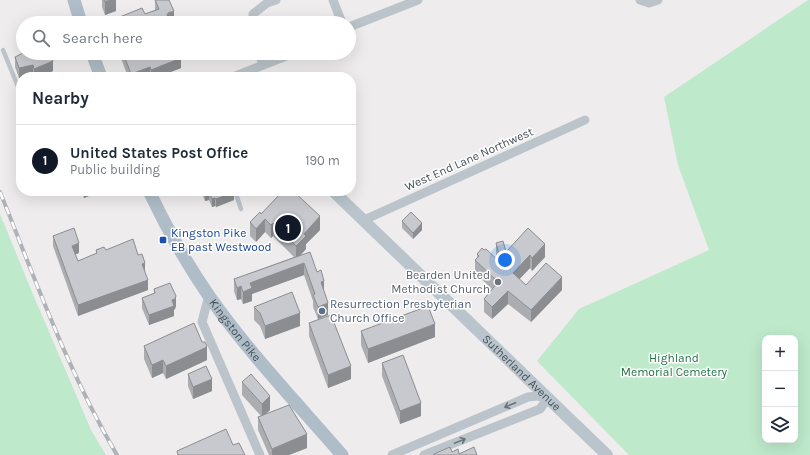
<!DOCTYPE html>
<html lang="en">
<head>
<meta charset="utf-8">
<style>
  :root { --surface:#fff; --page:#f2f2f3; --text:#1f2937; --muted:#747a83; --line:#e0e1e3; --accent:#111827 }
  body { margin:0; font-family:Karla,sans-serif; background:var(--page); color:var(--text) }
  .controls { position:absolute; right:12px; bottom:12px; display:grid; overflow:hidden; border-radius:8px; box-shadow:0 4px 16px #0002 }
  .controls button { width:36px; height:36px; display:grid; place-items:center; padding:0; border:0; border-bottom:1px solid var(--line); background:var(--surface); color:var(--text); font:20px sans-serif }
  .you { position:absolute; left:505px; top:260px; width:14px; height:14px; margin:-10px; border:3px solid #fff; border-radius:50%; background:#1a73e8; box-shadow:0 0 0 6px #1a73e833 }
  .badge { display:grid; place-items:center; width:26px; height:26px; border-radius:50%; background:var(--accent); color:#fff; font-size:13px; font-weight:700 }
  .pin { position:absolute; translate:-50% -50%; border:2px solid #fff; box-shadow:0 1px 4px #0006 }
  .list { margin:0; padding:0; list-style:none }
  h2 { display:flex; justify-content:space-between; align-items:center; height:52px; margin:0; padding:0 16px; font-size:17px }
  h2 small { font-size:13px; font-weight:400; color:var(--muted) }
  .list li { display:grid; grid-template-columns:26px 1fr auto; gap:12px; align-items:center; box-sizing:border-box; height:72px; padding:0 16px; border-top:1px solid var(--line) }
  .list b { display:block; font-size:15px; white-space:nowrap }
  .list p { margin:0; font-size:13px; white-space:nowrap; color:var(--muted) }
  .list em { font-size:13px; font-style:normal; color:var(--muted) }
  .icon { flex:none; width:22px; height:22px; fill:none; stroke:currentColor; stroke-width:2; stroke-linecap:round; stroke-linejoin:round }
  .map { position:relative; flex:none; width:810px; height:455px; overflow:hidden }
  .search { position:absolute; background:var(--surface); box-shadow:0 4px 16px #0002; left:16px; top:16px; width:340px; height:44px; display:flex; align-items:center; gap:10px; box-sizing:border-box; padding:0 14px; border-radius:22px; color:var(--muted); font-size:15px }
  .panel { position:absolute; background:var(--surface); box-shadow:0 4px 16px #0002; left:16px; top:72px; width:340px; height:124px; border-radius:16px }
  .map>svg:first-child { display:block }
  .green { fill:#bee9cb; fill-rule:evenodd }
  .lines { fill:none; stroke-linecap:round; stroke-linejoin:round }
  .lane { stroke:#bbc4ca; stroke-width:4.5 }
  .street { stroke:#bbc4ca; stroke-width:9 }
  .secondary { stroke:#b9c4cc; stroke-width:12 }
  .primary { stroke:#aebdc8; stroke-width:13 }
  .rail-casing { stroke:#afb2b6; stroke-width:4 }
  .rail { stroke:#fff; stroke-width:2.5; stroke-dasharray:8; stroke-linecap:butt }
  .wall { fill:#abadb1 }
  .shaded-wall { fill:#8b8d90 }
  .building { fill:#c7c9ce; stroke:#8b8d90 }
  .oneway { stroke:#69737a }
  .transit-dot { fill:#1a4fb4; stroke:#fff; stroke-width:1.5 }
  .worship-dot { fill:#6b7280; stroke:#fff; stroke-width:1.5 }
  .service-dot { fill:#5c6f8a; stroke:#fff; stroke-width:1.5 }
  .labels { text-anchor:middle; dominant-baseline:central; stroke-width:3; stroke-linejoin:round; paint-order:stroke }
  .street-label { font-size:12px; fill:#465057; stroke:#fff }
  .transit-label { font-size:12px; fill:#164399; stroke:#fff; text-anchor:start }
  .worship-label { font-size:12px; fill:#5b616d; stroke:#fff; text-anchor:end }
  .service-label { font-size:12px; fill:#4e5e75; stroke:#fff; text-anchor:start }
  .park-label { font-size:12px; fill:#207042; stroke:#fff }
</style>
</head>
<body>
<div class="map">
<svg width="810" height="455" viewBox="0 0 810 455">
  <rect width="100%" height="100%" fill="#eeecec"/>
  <g class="green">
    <path d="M808,0H810V455H629L537,361L579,309L709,250L678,165L664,97ZM765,338H795V440H765Z"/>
    <path d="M0,214L32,292L91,430L106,455H0Z"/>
  </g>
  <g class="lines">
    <g class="lane">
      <path d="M3,50L21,94"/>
      <path d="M235,191L241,209"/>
    </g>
    <g class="street">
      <path d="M333,0L342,23"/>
      <path d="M640,0L649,3L658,0"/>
      <path d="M253,23V14L267,3L276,0"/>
      <path d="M349,27L418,0"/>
      <path d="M259,53L263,65"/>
      <path d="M233,77L294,53"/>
      <path d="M364,220L585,120"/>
      <path d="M209,295L202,322L260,455"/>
      <path d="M392,455L528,397L537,396L548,398L540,409L424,455"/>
    </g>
    <path class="secondary" id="s1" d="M333,191L607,455"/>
    <g class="primary">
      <path d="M74,0L81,23"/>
      <path d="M92,53L101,77"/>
      <path id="s2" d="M149,191C166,227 187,264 209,296C249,353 297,403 342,455"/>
    </g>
    <defs>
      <path id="rail" d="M0,192C36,281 68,372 117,455"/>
    </defs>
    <use href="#rail" class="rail-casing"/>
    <use href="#rail" class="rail"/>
  </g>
  <g class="wall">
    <path d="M102,0H116V11L105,15L102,7Z"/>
    <path d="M155,0L174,21L168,23H110V21L145,14L155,10Z"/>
    <path d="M119,53H179L181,68L158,77H128Z"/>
    <path d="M15,57L53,71L39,77H34L33,75L21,77V78H19L15,67Z"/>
    <path d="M81,191H96V193L84,198Z"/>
    <path d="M202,191H233L234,200L216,207L215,206L212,207L209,200L205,201L202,194Z"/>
    <path d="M261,214L320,230L306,244V249L301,255L324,292L328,315L318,319L313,307V301L304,275L252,294V301L243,304L241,299L237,300L234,291V279L294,257L273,236L271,238L265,232L256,242L250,236V222Z"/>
    <path d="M402,221L422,230L413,239L402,228Z"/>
    <path d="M53,236L79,253L75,254L78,261L96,254V250H106L145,272L148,290L78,316L53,246Z"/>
    <path d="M496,243L506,252L545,257L532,271L530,268L519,279L526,285L562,290L531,322L508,304L492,319L484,312V299L492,289L475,273V260L477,258V254L484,250L497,259L496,256Z"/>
    <path d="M154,289L176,306L175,309L174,310V316L149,325L142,308V298L154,293Z"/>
    <path d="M254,307L300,326L265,339L260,326L254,320Z"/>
    <path d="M309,323L351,379L328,388L309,336Z"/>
    <path d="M361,331L435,337L368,363L361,345Z"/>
    <path d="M144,346L207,360L205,361L166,379L163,373L152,378L144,359Z"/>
    <path d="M382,363L421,416L400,424L382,376Z"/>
    <path d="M188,374L212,391L193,399L188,386Z"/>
    <path d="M242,382L270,410L266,414L307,448L289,455H269L258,430V417L261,416L242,395Z"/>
  </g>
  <g class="shaded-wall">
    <path d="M111,0H116V11L105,15V2Z"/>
    <path d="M174,11V21L168,23H166V19L168,13Z"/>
    <path d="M181,58V68L158,77H151V70Z"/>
    <path d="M53,61V71L39,77H34V69Z"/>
    <path d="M33,65V75L24,77H21V78H19V68Z"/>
    <path d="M150,67V77H131V74Z"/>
    <path d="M84,191H96V193L84,198Z"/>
    <path d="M245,191H255L245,195Z"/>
    <path d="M209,192V200L205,201V193Z"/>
    <path d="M234,192V200L216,207V199Z"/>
    <path d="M215,198V206L212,207V199Z"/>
    <path d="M320,216V230L306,244V249L296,259V246L304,234Z"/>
    <path d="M265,219V232L256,242V229Z"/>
    <path d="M273,223V236L271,238V225Z"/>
    <path d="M422,223V230L413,239V233Z"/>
    <path d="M79,243V253L72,256V246Z"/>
    <path d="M545,244V257L532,271V258Z"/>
    <path d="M530,255V268L513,286V273Z"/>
    <path d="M145,263V273L142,264Z"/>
    <path d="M304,263V275L252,294V301L243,304V292L250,283Z"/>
    <path d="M562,277V290L531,322V310Z"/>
    <path d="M148,280V290L78,316V305Z"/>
    <path d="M324,281V293L321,282Z"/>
    <path d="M241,286V299L237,300V288Z"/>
    <path d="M508,291V304L492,319V307Z"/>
    <path d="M176,296V306L175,309L174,310V316L149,325V315L172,300Z"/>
    <path d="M328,303V315L318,319V307Z"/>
    <path d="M300,313V326L265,339V326Z"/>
    <path d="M435,324V337L368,363V349Z"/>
    <path d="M207,346V360L205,361L166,379V366Z"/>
    <path d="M163,360V373L152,378V365Z"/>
    <path d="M351,366V379L328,388V375Z"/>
    <path d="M212,379V391L193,399V387Z"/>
    <path d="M270,396V410L262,417V404Z"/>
    <path d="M421,403V416L400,424V411Z"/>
    <path d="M307,434V448L289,455H272V449Z"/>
  </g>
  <g class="building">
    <path d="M104,0H111L105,2Z"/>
    <path d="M155,0H169L174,11L168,13L166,19L167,23H111L110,21L142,8L145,14L159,9Z"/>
    <path d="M23,53H50L53,61L34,69L33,65L19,68L15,57Z"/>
    <path d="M123,53H179L181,58L151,70L150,67L131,74Z"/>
    <path d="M204,191H233L234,192L216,199L215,198L212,199L209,192L205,193Z"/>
    <path d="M283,191H293L320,216L304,234L306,236L296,246L273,223L271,225L265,219L256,229L250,222L260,212L261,214Z"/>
    <path d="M411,212L422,223L413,233L402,221Z"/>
    <path d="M74,228L79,243L72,246L78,261L97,253L96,250L104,247L106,250L133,239L138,255L142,254L145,263L142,264L148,280L78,305L53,236Z"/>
    <path d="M528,228L545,244L532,258L530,255L513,273L526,285L546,263L562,277L531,310L508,291L492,307L484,299L498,282L475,260L479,256L477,254L482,248L484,250L486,249L502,264L496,243L503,241L506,252Z"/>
    <path d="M310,252L317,272L321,270L324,281L321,282L328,303L318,307L313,295L315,294L304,263L250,283L252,288L243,292L241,286L237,288L234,279Z"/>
    <path d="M170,283L176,296L175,299L172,300L174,306L149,315L142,298L155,293L154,289Z"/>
    <path d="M292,292L300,313L265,326L260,313L254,307Z"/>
    <path d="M428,306L435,324L368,349L361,331Z"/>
    <path d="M331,315L351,366L328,375L309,323Z"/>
    <path d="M194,323L202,342H205L207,346L205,348L166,366L163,360L152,365L144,346Z"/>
    <path d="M403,355L421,403L400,411L382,363Z"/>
    <path d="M206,366L212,379L193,387L188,374Z"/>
    <path d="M251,374L270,396L262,404L242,382Z"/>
    <path d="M289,405L307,434L272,449L258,417Z"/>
    <path d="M226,429L233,445L239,443L245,455H178L177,451Z"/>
    <path d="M450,447L452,452L458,449L459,454L474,447L477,455H434V454Z"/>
  </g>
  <defs><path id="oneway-shaft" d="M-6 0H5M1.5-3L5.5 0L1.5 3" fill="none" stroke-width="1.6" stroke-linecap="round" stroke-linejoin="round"/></defs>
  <g class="oneway">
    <use href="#oneway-shaft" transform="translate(510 405) rotate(157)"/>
    <use href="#oneway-shaft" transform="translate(460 441) rotate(-22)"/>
  </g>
  <rect class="transit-dot" x="159" y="236" width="8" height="8" rx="2"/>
  <circle class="worship-dot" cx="498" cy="282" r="4"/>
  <circle class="service-dot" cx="322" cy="311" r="4"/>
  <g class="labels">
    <g class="street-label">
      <text transform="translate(469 159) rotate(-24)">West End Lane Northwest</text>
      <text stroke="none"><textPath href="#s2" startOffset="164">Kingston Pike</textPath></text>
      <text stroke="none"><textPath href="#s1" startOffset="262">Sutherland Avenue</textPath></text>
    </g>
    <g class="transit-label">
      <text x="171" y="233">Kingston Pike<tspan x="171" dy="14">EB past Westwood</tspan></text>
    </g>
    <g class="worship-label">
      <text x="490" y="275">Bearden United<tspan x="490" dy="14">Methodist Church</tspan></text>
    </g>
    <g class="service-label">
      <text x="330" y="304">Resurrection Presbyterian<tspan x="330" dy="14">Church Office</tspan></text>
    </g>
    <g class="park-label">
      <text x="674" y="358">Highland<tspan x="674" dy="14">Memorial Cemetery</tspan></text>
    </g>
  </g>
</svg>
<div class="controls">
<button>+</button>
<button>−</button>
<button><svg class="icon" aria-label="layers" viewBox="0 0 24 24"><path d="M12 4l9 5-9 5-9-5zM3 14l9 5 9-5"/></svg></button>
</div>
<div class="you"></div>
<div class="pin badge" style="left:288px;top:228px">1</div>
<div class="search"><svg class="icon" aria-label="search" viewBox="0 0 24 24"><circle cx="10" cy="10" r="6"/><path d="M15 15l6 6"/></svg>Search here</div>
<section class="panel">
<h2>Nearby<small></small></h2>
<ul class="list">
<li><span class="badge">1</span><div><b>United States Post Office</b><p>Public building</p></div><em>190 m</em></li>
</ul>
</section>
</div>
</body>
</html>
